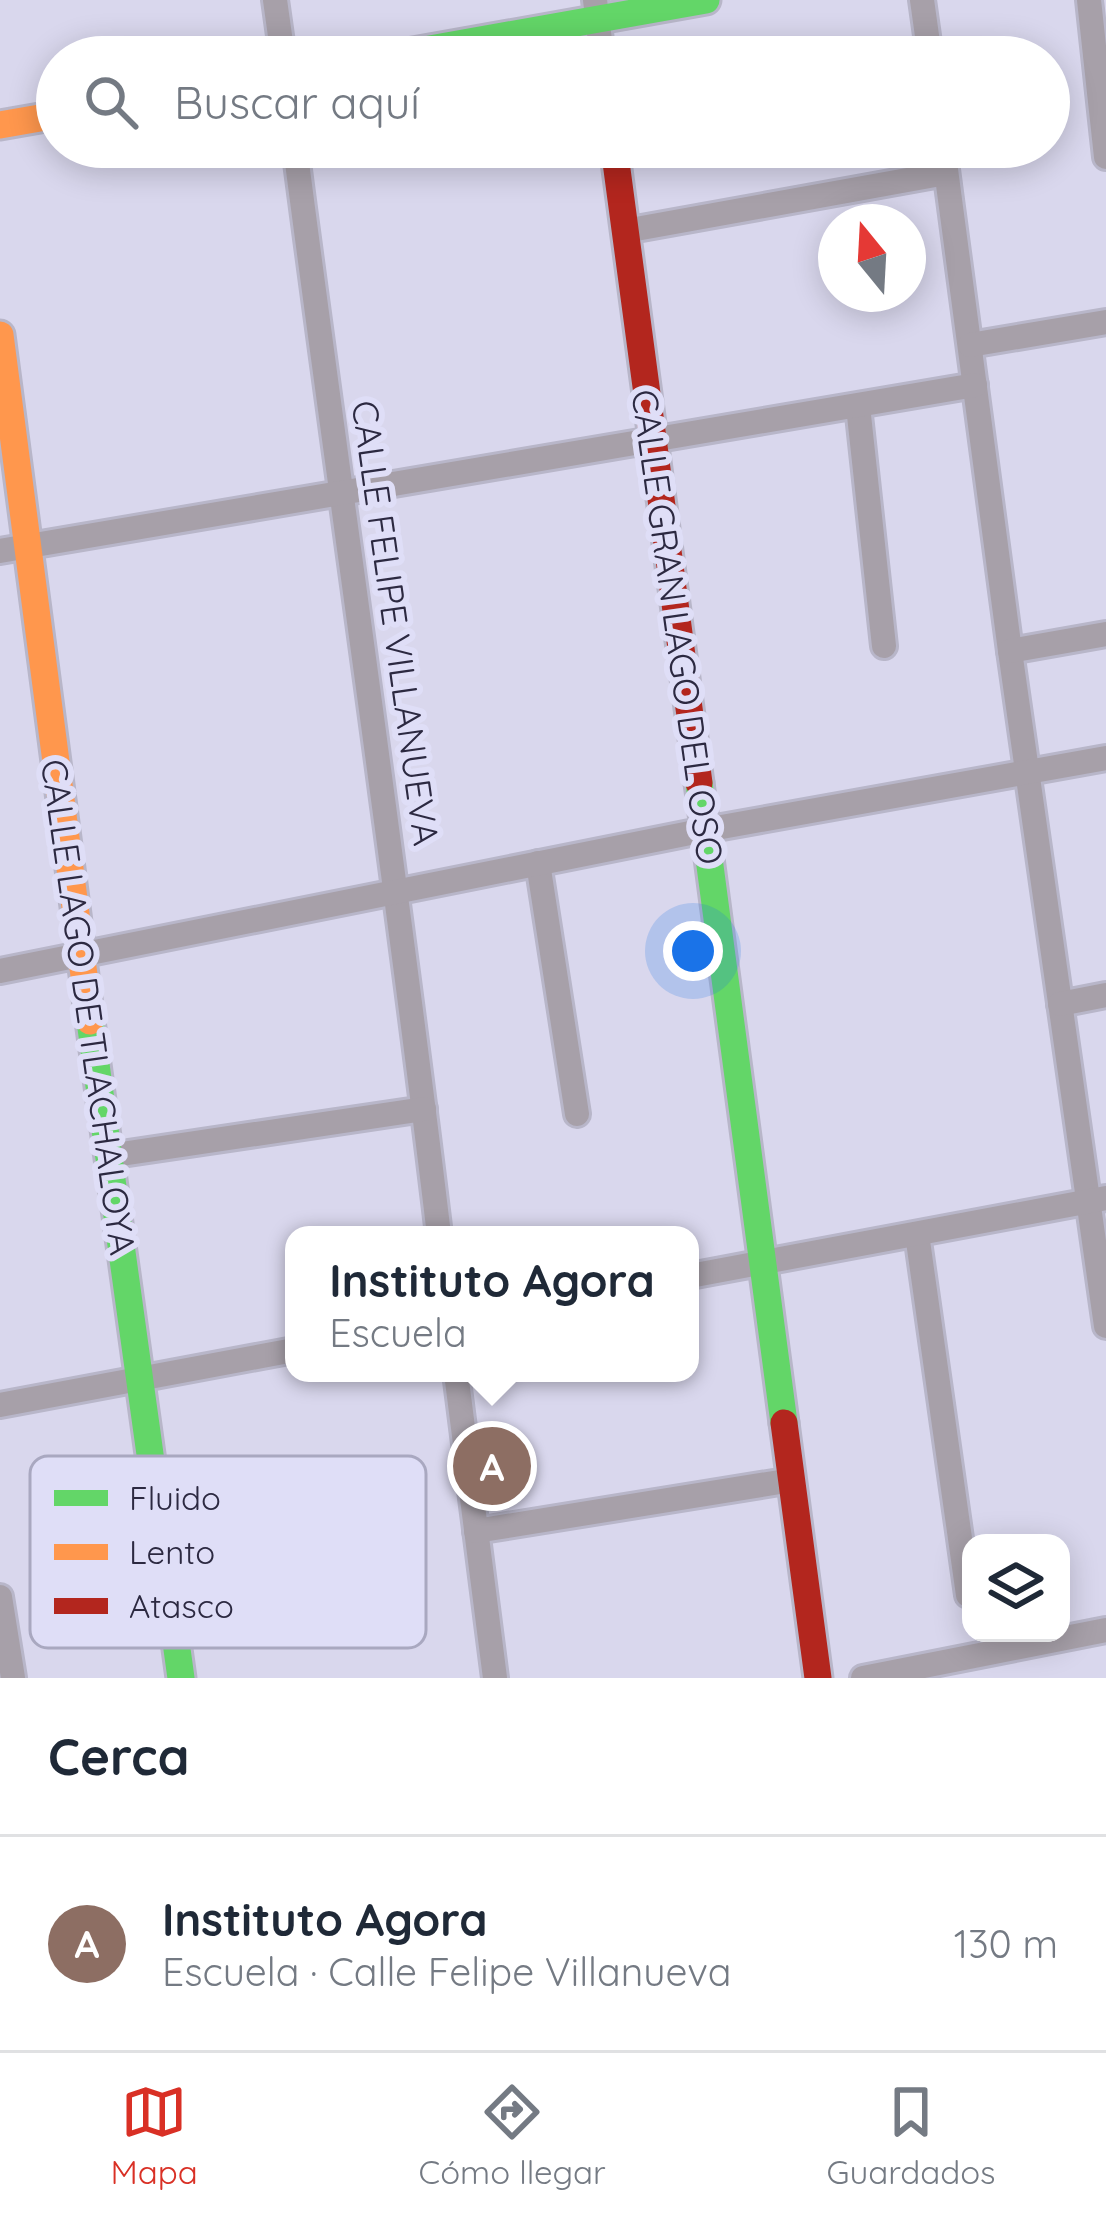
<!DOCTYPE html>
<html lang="es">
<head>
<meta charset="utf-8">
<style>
  :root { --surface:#fff; --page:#f2f2f3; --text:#1f2937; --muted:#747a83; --line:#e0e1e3; --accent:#d93025 }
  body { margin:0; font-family:Quicksand,sans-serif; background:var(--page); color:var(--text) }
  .controls { position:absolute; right:36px; bottom:36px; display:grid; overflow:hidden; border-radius:24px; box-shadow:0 6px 30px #0003 }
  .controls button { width:108px; height:108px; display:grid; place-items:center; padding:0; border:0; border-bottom:3px solid var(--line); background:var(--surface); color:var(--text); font:60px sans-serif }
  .compass { position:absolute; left:818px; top:204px; width:108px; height:108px; border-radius:50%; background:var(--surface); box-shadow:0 6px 30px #0003; rotate:342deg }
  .you { position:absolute; left:693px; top:951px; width:42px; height:42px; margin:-30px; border:9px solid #fff; border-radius:50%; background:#1a73e8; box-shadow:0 0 0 18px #1a73e833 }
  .badge { display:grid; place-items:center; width:78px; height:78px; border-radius:50%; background:var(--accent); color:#fff; font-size:39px; font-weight:700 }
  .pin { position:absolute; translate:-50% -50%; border:6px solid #fff; box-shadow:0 3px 12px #0006 }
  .popup { position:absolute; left:285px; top:1226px; width:414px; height:156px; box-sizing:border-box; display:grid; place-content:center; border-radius:24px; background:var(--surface); filter:drop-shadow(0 3px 9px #0005); font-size:39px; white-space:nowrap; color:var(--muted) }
  .popup b { font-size:45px; color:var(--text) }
  .popup::after { content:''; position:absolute; left:50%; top:100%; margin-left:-24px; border:24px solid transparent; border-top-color:var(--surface) }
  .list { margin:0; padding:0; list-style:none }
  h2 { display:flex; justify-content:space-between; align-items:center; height:156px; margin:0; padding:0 48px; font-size:51px }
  h2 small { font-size:39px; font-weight:400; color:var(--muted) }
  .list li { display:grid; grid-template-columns:78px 1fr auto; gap:36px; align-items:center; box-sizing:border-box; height:216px; padding:0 48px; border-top:3px solid var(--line) }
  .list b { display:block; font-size:45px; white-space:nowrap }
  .list p { margin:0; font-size:39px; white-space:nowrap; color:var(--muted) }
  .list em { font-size:39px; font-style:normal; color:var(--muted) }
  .icon { flex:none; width:66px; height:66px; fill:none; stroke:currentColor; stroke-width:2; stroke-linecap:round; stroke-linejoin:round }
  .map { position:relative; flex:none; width:1106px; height:1678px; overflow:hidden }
  .search { position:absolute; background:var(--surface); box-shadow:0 6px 30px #0003; left:36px; right:36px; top:36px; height:132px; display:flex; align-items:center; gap:30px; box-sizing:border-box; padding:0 42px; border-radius:66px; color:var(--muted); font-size:45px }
  .sheet { height:372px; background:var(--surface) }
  nav { display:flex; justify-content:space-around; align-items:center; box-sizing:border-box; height:168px; border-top:3px solid var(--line); background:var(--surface); font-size:33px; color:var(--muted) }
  nav a { display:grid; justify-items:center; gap:6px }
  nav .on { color:var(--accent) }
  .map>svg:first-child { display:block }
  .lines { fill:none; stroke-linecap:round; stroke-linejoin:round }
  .street-casing { stroke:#b8b6c9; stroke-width:30 }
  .fast-casing { stroke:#b8b6c9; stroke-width:33 }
  .slow-casing { stroke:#b8b6c9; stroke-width:33 }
  .jam-casing { stroke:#b8b6c9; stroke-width:33 }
  .street { stroke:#a7a0a9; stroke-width:24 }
  .fast { stroke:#63d668; stroke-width:27 }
  .slow { stroke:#ff974d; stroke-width:27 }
  .jam { stroke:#b3261e; stroke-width:27 }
  .labels { text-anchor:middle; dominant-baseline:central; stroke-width:12; stroke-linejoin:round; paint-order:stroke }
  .street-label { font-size:36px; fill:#2c2941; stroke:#dfdef7 }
  .key { fill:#dfdef7; stroke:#a9a8c0; stroke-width:3 }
  .key-label { font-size:33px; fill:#2c2941 }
</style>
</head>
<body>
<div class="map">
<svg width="1106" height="1678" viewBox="0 0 1106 1678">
  <rect width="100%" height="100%" fill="#d9d7ed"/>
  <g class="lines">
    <defs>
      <g id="street">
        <path d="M275,0L283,57"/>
        <path d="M595,0L602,57"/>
        <path d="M922,0L930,57"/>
        <path d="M1089,0L1106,157"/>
        <path d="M295,147C342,510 396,872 439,1235"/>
        <path d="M943,147L1010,651L1106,1326"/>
        <path d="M625,231L946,173"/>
        <path d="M970,345L1106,322"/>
        <path d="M858,406L884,646"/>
        <path d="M0,551L975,385"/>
        <path d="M1010,651L1106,634"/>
        <path d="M538,863L577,1114"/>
        <path d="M0,971L705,830L1106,758"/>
        <path d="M1060,1004L1106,995"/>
        <path d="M108,1156L424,1109"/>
        <path d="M917,1234L968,1595"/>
        <path d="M690,1276L1106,1198"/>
        <path d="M456,1373L495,1678"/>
        <path d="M0,1405L294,1350"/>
        <path d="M476,1531L792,1480"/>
        <path d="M169,1588L375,1548"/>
        <path d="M0,1597L13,1678"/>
        <path d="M863,1678L1106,1630"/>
      </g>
      <g id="fast">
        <path d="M385,57L706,0"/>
        <path d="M699,783L784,1423"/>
        <path d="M90,1021L181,1678"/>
      </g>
      <g id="slow">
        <path d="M0,125L57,115"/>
        <path d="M0,335L90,1021"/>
      </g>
      <g id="jam">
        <path d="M614,147L699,783"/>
        <path d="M784,1423L818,1678"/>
      </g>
    </defs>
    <use href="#street" class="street-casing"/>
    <use href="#fast" class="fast-casing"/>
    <use href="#slow" class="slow-casing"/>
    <use href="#jam" class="jam-casing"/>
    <use href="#street" class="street"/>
    <use href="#fast" class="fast"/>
    <use href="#slow" class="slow"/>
    <use href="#jam" class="jam"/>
  </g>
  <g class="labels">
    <g class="street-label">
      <text transform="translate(396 623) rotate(82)">CALLE FELIPE VILLANUEVA</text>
      <text transform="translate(678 627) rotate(82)">CALLE GRAN LAGO DEL OSO</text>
      <text transform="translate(89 1007) rotate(82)">CALLE LAGO DE TLACHALOYA</text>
    </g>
  </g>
  <rect x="30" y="1456" width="396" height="192" rx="18" class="key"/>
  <rect x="54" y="1490" width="54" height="16" fill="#63d668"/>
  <rect x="54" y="1544" width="54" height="16" fill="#ff974d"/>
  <rect x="54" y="1598" width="54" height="16" fill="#b3261e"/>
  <g class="key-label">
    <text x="129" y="1510">Fluido</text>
    <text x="129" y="1564">Lento</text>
    <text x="129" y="1618">Atasco</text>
  </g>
</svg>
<div class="controls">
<button><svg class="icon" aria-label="layers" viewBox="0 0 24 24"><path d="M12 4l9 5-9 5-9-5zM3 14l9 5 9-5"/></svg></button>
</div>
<svg class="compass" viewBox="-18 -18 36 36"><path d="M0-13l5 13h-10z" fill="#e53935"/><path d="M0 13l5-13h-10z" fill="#747a83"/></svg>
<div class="you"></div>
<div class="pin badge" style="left:492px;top:1466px;background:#8d6e63">A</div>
<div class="popup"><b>Instituto Agora</b>Escuela</div>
<div class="search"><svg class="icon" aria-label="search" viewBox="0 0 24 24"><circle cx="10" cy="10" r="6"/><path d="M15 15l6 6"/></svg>Buscar aquí</div>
</div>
<section class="sheet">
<h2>Cerca<small></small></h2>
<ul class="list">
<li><span class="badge" style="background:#8d6e63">A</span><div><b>Instituto Agora</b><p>Escuela · Calle Felipe Villanueva</p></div><em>130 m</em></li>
</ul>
</section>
<nav>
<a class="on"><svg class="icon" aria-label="map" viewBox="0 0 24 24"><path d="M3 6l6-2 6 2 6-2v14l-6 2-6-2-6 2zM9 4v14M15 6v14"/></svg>Mapa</a>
<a><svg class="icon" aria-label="directions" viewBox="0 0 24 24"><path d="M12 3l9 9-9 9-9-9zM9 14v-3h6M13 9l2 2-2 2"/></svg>Cómo llegar</a>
<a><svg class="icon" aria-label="saved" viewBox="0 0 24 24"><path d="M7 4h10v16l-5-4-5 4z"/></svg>Guardados</a>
</nav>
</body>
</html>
